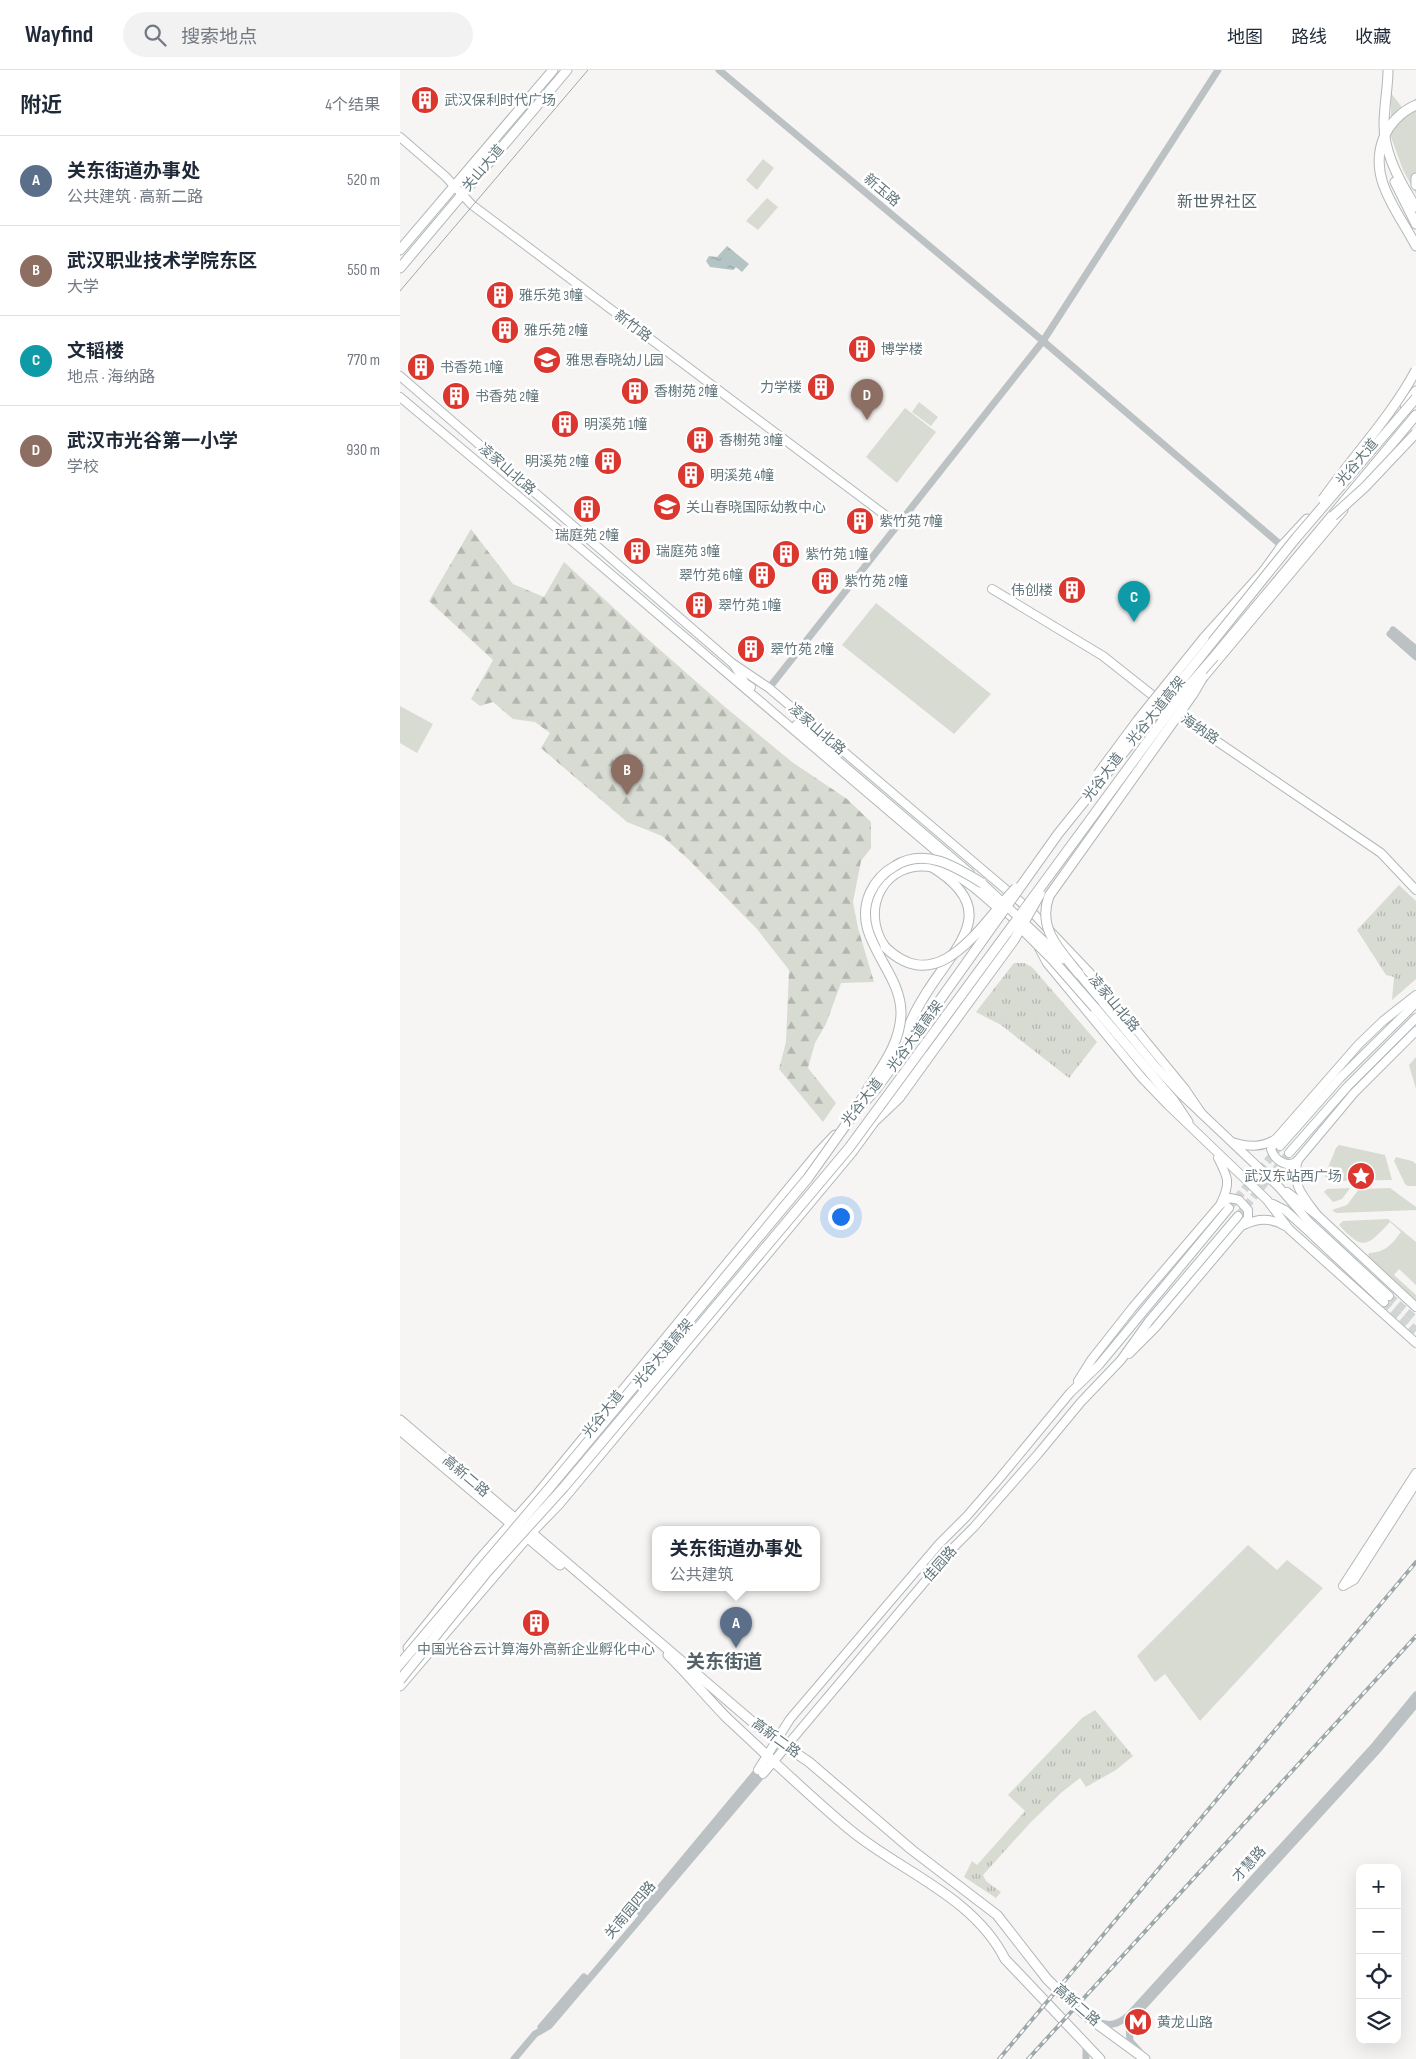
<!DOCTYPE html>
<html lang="zh">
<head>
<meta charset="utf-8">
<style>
  :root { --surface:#fff; --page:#f2f2f3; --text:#1f2937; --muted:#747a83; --line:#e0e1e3; --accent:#db372e }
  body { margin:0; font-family:"Sofia Sans Condensed","Noto Sans SC",sans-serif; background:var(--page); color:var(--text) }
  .controls { position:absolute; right:15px; bottom:15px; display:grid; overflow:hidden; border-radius:10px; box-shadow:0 5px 20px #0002 }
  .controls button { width:45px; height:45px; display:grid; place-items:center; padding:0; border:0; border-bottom:1px solid var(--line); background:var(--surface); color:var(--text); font:25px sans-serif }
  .you { position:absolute; left:440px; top:1146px; width:18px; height:18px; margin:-12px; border:4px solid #fff; border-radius:50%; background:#1a73e8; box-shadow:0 0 0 8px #1a73e833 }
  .badge { display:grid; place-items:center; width:32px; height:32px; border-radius:50%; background:var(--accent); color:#fff; font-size:16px; font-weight:700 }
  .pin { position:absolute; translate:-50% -41px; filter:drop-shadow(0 1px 2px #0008) }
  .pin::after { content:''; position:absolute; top:26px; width:18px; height:15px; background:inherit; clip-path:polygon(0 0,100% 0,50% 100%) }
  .popup { position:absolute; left:252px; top:1456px; width:168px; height:65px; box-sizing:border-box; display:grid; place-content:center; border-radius:10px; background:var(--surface); filter:drop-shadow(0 1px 4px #0005); font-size:16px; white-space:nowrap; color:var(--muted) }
  .popup b { font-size:19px; color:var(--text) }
  .popup::after { content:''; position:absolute; left:50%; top:100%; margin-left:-10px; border:10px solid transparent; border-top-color:var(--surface) }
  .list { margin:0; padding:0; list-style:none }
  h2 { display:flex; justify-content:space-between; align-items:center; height:65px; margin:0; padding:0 20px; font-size:21px }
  h2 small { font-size:16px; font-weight:400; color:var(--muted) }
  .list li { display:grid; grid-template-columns:32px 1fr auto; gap:15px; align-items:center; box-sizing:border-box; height:90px; padding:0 20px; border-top:1px solid var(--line) }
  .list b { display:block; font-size:19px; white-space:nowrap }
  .list p { margin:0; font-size:16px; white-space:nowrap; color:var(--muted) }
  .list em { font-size:16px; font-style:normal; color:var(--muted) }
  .icon { flex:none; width:28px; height:28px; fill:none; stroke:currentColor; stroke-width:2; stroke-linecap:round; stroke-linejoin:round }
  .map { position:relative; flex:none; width:1016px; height:1989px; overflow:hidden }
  header { display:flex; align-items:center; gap:30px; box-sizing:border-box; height:70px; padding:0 25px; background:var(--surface); border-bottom:1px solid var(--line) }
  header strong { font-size:24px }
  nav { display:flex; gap:28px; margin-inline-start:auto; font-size:18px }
  .search { width:350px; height:45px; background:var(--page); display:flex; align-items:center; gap:12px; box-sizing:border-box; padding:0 18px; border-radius:28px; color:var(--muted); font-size:19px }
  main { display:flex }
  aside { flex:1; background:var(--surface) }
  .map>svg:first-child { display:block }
  .green { fill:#d7dbd2 }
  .forest { fill:url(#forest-firs) }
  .park { fill:url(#park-tufts) }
  .water { fill:url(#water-ripples) }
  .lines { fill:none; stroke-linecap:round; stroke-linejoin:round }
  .secondary-tunnel { stroke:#d1d5d5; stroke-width:8; stroke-dasharray:8 4; stroke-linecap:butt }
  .secondary-casing { stroke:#b1b8bb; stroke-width:10 }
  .primary-casing { stroke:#b0b6b9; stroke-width:11 }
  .trunk-casing { stroke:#b2b7b9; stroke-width:11 }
  .tertiary { stroke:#bcc2c4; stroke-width:7 }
  .secondary { stroke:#fff; stroke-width:8 }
  .primary { stroke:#fff; stroke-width:9 }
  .trunk { stroke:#fff; stroke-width:9 }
  .tram { stroke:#9ea7aa; stroke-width:1 }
  .rail-casing { stroke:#9ea7aa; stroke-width:4 }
  .rail { stroke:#fff; stroke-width:2; stroke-dasharray:5.5; stroke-linecap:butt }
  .secondary-bridge-casing { stroke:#b1b8bb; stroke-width:10; stroke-linecap:butt }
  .trunk-bridge-casing { stroke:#b2b7b9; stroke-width:11; stroke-linecap:butt }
  .secondary-bridge { stroke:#fff; stroke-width:8 }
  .trunk-bridge { stroke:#fff; stroke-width:9 }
  .labels { text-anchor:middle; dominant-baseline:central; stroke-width:5; stroke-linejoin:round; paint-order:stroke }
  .poi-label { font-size:14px; fill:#62767c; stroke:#fff; text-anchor:start }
  .street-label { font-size:14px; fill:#62767c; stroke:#fff }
  .quarter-label { font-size:16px; fill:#546368; stroke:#fff }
  .district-label { font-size:19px; font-weight:bold; fill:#546368; stroke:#fff }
</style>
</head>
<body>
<header>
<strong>Wayfind</strong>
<div class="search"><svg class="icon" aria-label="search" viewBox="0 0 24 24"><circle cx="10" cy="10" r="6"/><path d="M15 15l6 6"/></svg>搜索地点</div>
<nav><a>地图</a><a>路线</a><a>收藏</a></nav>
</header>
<main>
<aside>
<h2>附近<small>4个结果</small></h2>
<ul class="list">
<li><span class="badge" style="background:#5c6f8a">A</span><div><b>关东街道办事处</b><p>公共建筑 · 高新二路</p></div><em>520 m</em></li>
<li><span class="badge" style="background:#8d6e63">B</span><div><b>武汉职业技术学院东区</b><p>大学</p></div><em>550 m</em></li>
<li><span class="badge" style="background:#0f9aa8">C</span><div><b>文韬楼</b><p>地点 · 海纳路</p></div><em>770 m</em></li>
<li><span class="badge" style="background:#8d6e63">D</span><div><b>武汉市光谷第一小学</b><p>学校</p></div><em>930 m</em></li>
</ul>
</aside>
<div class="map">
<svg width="1016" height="1989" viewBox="0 0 1016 1989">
  <defs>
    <pattern id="forest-firs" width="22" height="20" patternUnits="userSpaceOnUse" patternTransform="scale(1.25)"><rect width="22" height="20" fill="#d7dbd2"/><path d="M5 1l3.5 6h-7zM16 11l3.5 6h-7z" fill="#b2b6af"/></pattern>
    <pattern id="park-tufts" width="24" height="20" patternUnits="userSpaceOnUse" patternTransform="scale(1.25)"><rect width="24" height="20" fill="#d7dbd2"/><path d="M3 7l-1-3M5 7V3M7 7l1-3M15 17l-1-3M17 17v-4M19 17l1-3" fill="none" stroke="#b2b6af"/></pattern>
    <pattern id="water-ripples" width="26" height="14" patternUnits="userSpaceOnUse" patternTransform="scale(1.25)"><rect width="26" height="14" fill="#b4c4c5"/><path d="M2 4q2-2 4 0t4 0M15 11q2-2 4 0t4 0" fill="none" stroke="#96a4a5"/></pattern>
  </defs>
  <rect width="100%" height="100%" fill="#f6f5f3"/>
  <g class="green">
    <path d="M991,23L1004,40L1016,28V124L1003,100L991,67Z"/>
    <path d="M363,89L374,98L357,120L346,110Z"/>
    <path d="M367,128L378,137L358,160L346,151Z"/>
    <path d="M519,332L538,347L531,356L512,342Z"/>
    <path d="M505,338L536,362L497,413L466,387Z"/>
    <path d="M476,533L591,624L554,664L442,575Z"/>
    <path d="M0,636L33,654L17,683L0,673Z"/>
    <path d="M1016,987V1019L1009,995Z"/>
    <path d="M939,1075L985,1085L992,1110L927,1111L925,1105L936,1078Z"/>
    <path d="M996,1087L1012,1091L1016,1094V1116H1008L1005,1114L994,1091Z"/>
    <path d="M950,1118L942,1129L933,1132L924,1122L927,1119Z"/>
    <path d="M990,1118L1016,1137V1140L936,1143L932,1140L947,1135L959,1119Z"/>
    <path d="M988,1149L1016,1172V1215L999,1199L994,1205L1016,1225V1231L968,1187L969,1183C986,1182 991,1175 1001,1162L990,1152C967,1176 964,1182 939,1155L943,1151Z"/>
    <path d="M848,1475L877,1500L887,1490L923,1518L800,1651L765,1604L755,1612L737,1586Z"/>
  </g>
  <path class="forest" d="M71,459L113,514L144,527L164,492L242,564L325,637L392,692L447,729L471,752V778L461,791L453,832L458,858L474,912L441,913L426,954L415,973L408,998L436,1033L423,1052L379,999L386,972L389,900L357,859L288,789L262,766L227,752L141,678L150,663L135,652L113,649L93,632L80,636L71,629L93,590L29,531Z"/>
  <g class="park">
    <path d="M999,815L1016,831V909L992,930L994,907L986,905L957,860Z"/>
    <path d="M614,893H624L632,897L697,972L669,1008L601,955L576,942Z"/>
    <path d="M695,1640L733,1686L716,1700L686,1717L680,1708L662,1722L631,1752L583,1805L586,1811L601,1822L596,1828L564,1807L572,1791L577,1795L625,1741L608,1725L682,1648Z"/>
  </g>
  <path class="water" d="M327,176L349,194L342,202L336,197L333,200L310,197L306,191L309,186L317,187Z"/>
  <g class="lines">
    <g class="secondary-tunnel">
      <path d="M829,1138L880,1076"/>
      <path d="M838,1146L889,1083"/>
      <path d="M989,1226L1016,1250"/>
      <path d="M984,1232L1016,1261"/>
    </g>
    <defs>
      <g id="secondary">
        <path d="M0,67L45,106L72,135L497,454"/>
        <path d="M0,306L332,593L369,618L630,840L689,902L785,1019L802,1044"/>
        <path d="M0,327L179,477L550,793"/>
        <path d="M592,519L703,586L761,632"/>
        <path d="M334,595L345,613L351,617"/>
        <path d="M774,642L981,783L1016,820"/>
        <path d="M396,655L570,803"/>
        <path d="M600,837L620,854"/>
        <path d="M639,878L647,893L742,1008L768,1035L867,1130L889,1159L1016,1273"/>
        <path d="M679,904L756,997L780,1023L878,1116L909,1152L989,1226"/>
        <path d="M876,1069L871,1079C874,1090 888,1099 897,1091"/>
        <path d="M832,1072C848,1077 861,1078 876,1069L959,974L983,951L1016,925"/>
        <path d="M880,1076L940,1008L1016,933"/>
        <path d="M889,1083L948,1016L1016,948"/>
        <path d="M818,1088C828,1107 831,1113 821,1133"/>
        <path d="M887,1122L917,1145L1016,1237"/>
        <path d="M873,1134L885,1140L905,1158L984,1232"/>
        <path d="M917,1145C904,1127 890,1114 898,1090L954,1023L1016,961"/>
        <path d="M844,1155C858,1148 872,1148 885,1156"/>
        <path d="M678,1311L692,1289L733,1237L820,1135L830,1128L839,1130L848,1140V1148L755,1258L729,1284"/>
        <path d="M945,1515L954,1510L1016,1413"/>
        <path d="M943,1516L1016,1403"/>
        <path d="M358,1700L390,1649L539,1474L567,1446L599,1409L670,1323L699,1295L829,1138"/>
        <path d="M363,1704L554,1477L574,1457L638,1384L681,1332L721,1290L749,1251L838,1146"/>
      </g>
      <g id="primary">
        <path d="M0,180L153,0"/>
        <path d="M0,198L167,0"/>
        <path d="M1005,335L1016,321"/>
        <path d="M861,505L882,476L907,449"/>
        <path d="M799,612L943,440"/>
        <path d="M0,1350L362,1660L409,1692L512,1780L597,1845L647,1909L663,1925L689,1948L745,1989"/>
        <path d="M0,1360L160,1495"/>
        <path d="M8,1578L78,1491L135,1427L418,1083L435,1065"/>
        <path d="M268,1585C289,1605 307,1628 328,1649C368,1686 407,1724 449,1759C501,1802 573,1826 605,1889L700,1989"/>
        <path d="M0,1616L131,1463L159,1434L452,1082L566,926"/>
      </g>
      <g id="trunk">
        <path d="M988,0C988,18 984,36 984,55C984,84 1000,113 1016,137"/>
        <path d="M1016,35C1002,41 990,53 984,67C967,108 998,141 1016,176"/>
        <path d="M1016,108V115"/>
        <path d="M995,112L1016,154"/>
        <path d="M804,568L865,500"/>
        <path d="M814,587L1016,345"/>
        <path d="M485,877C458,839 485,788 533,797C551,800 566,810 580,822"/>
        <path d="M695,938L774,1031L788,1052"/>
        <path d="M501,981C508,956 513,944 527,922C557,874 602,840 532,797"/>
        <path d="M477,1049L499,1028L530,985"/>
      </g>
    </defs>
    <use href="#secondary" class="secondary-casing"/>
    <use href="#primary" class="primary-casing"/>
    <use href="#trunk" class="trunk-casing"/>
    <g class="tertiary">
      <path d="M319,0L643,271L882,476"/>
      <path d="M993,560L1016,579"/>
      <path d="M990,564L1016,587"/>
      <path d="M369,618L643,271L818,0"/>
      <path d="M240,1842L358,1700"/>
      <path d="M698,1952C710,1957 718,1954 728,1946L975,1675L1016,1625"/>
      <path d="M141,1957L184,1907"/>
      <path d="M683,1972L686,1978V1989"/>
      <path d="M740,1982L730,1971L729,1956L731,1950L976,1682L1016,1634"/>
      <path d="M114,1989L135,1964L149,1956L363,1704"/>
    </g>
    <use href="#secondary" class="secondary"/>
    <use href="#primary" class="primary"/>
    <use href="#trunk" class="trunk"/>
    <path class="tram" d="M0,221L188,0"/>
    <defs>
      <g id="rail">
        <path d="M599,1989L1016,1492"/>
        <path d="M628,1989L1016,1566"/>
      </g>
    </defs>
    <use href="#rail" class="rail-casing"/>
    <use href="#rail" class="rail"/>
    <defs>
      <path id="secondary-bridge" d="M582,813L663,889"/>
      <g id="trunk-bridge">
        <path d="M923,429C953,386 991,347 1016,300"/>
        <path d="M933,446L965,417L1016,363"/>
        <path d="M698,704L738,650L804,568"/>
        <path d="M580,822L602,841"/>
        <path d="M618,855L652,889L695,938"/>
        <path d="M485,877C540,931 583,851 616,818"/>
        <path d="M679,904C660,880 637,859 649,826L793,624L803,607"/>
        <path d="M530,985L614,870L640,824"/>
        <path d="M460,1032C476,1003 500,978 501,944C502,900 450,868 470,823C475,812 484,802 495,796C525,777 556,797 582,813"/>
        <path d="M0,1594L146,1422L408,1108L450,1049L476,1019L503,982L658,764L896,468L1016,328"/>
        <path d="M0,1610L87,1502L164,1417L449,1078L787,618L814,587"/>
      </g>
    </defs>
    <use href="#secondary-bridge" class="secondary-bridge-casing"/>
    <use href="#trunk-bridge" class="trunk-bridge-casing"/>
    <use href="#secondary-bridge" class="secondary-bridge"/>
    <use href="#trunk-bridge" class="trunk-bridge"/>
  </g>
  <defs>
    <symbol id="building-disc" viewBox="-11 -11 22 22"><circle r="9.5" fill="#db372e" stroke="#fff"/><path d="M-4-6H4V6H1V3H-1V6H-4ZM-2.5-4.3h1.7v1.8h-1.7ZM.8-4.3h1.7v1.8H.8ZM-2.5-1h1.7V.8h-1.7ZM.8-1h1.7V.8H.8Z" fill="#fff"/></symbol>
    <symbol id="school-disc" viewBox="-11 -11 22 22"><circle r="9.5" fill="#db372e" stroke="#fff"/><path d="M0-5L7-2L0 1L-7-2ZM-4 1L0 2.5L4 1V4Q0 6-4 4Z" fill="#fff"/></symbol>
    <symbol id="sight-disc" viewBox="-11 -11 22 22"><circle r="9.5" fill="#db372e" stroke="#fff"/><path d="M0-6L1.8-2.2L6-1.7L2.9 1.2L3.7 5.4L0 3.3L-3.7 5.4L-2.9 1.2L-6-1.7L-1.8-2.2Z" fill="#fff"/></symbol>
    <symbol id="metro-disc" viewBox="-11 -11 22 22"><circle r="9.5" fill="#db372e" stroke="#fff"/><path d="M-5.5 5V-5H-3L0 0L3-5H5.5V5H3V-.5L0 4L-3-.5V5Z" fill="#fff"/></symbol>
  </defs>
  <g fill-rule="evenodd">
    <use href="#building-disc" x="9" y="14" width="32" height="32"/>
    <use href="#building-disc" x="84" y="209" width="32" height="32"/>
    <use href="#building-disc" x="89" y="244" width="32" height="32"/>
    <use href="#building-disc" x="446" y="263" width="32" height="32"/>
    <use href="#school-disc" x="131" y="274" width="32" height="32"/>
    <use href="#building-disc" x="5" y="281" width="32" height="32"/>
    <use href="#building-disc" x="405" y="301" width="32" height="32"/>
    <use href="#building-disc" x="219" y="305" width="32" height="32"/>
    <use href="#building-disc" x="40" y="310" width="32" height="32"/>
    <use href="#building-disc" x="149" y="338" width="32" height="32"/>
    <use href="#building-disc" x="284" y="354" width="32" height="32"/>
    <use href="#building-disc" x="192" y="375" width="32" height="32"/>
    <use href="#building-disc" x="275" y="389" width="32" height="32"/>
    <use href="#school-disc" x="251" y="421" width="32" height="32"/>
    <use href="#building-disc" x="171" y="423" width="32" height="32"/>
    <use href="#building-disc" x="444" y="435" width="32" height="32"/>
    <use href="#building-disc" x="221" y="465" width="32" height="32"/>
    <use href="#building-disc" x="370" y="468" width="32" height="32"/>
    <use href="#building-disc" x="346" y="489" width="32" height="32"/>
    <use href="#building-disc" x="409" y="495" width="32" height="32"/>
    <use href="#building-disc" x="656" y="504" width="32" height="32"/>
    <use href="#building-disc" x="283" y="519" width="32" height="32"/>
    <use href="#building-disc" x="335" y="563" width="32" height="32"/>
    <use href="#sight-disc" x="945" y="1090" width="32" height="32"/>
    <use href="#building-disc" x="120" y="1537" width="32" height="32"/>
    <use href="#metro-disc" x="722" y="1936" width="32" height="32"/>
  </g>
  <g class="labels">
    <g class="poi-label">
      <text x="44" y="30">武汉保利时代广场</text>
      <text x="119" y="225">雅乐苑 3幢</text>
      <text x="124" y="260">雅乐苑 2幢</text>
      <text x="481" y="279">博学楼</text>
      <text x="166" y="290">雅思春晓幼儿园</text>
      <text x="40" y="297">书香苑 1幢</text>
      <text x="402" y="317" text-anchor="end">力学楼</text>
      <text x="254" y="321">香榭苑 2幢</text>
      <text x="75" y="326">书香苑 2幢</text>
      <text x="184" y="354">明溪苑 1幢</text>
      <text x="319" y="370">香榭苑 3幢</text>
      <text x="189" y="391" text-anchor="end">明溪苑 2幢</text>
      <text x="310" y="405">明溪苑 4幢</text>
      <text x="286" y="437">关山春晓国际幼教中心</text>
      <text x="479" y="451">紫竹苑 7幢</text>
      <text x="187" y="465" text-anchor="middle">瑞庭苑 2幢</text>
      <text x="256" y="481">瑞庭苑 3幢</text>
      <text x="405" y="484">紫竹苑 1幢</text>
      <text x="343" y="505" text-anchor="end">翠竹苑 6幢</text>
      <text x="444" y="511">紫竹苑 2幢</text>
      <text x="653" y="520" text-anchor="end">伟创楼</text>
      <text x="318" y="535">翠竹苑 1幢</text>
      <text x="370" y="579">翠竹苑 2幢</text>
      <text x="942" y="1106" text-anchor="end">武汉东站西广场</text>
      <text x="136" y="1579" text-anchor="middle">中国光谷云计算海外高新企业孵化中心</text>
      <text x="757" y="1952">黄龙山路</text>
    </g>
    <g class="street-label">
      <text transform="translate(83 98) rotate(-50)">关山大道</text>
      <text transform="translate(482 120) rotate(40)">新玉路</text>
      <text transform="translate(233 256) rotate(37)">新竹路</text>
      <text transform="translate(957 392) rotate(-50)">光谷大道</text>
      <text transform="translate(107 399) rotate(41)">凌家山北路</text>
      <text transform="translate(756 641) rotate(-51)">光谷大道高架</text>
      <text transform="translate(417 659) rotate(41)">凌家山北路</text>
      <text transform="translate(800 659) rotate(34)">海纳路</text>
      <text transform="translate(703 707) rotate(-53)">光谷大道</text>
      <text transform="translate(714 933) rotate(50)">凌家山北路</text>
      <text transform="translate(515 966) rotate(-54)">光谷大道高架</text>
      <text transform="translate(462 1032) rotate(-52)">光谷大道</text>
      <text transform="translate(263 1283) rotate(-50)">光谷大道高架</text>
      <text transform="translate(203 1344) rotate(-51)">光谷大道</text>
      <text transform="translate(66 1406) rotate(40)">高新二路</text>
      <text transform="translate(540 1494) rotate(-49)">佳园路</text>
      <text transform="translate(376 1668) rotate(36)">高新二路</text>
      <text transform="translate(849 1794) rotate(-48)">才慧路</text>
      <text transform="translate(230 1840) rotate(-50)">关南园四路</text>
      <text transform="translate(677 1935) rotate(41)">高新二路</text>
    </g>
    <g class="quarter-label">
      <text x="817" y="132">新世界社区</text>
    </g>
    <g class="district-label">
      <text x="324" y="1592">关东街道</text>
    </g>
  </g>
</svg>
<div class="controls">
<button>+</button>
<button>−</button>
<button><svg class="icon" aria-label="locate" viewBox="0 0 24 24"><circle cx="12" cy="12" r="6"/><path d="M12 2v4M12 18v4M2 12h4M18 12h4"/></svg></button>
<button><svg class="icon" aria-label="layers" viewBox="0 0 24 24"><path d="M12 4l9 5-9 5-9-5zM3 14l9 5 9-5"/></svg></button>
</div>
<div class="you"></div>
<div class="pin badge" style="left:336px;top:1578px;background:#5c6f8a">A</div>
<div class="popup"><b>关东街道办事处</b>公共建筑</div>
<div class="pin badge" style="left:227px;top:725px;background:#8d6e63">B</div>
<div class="pin badge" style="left:734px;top:552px;background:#0f9aa8">C</div>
<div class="pin badge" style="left:467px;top:350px;background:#8d6e63">D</div>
</div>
</main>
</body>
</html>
